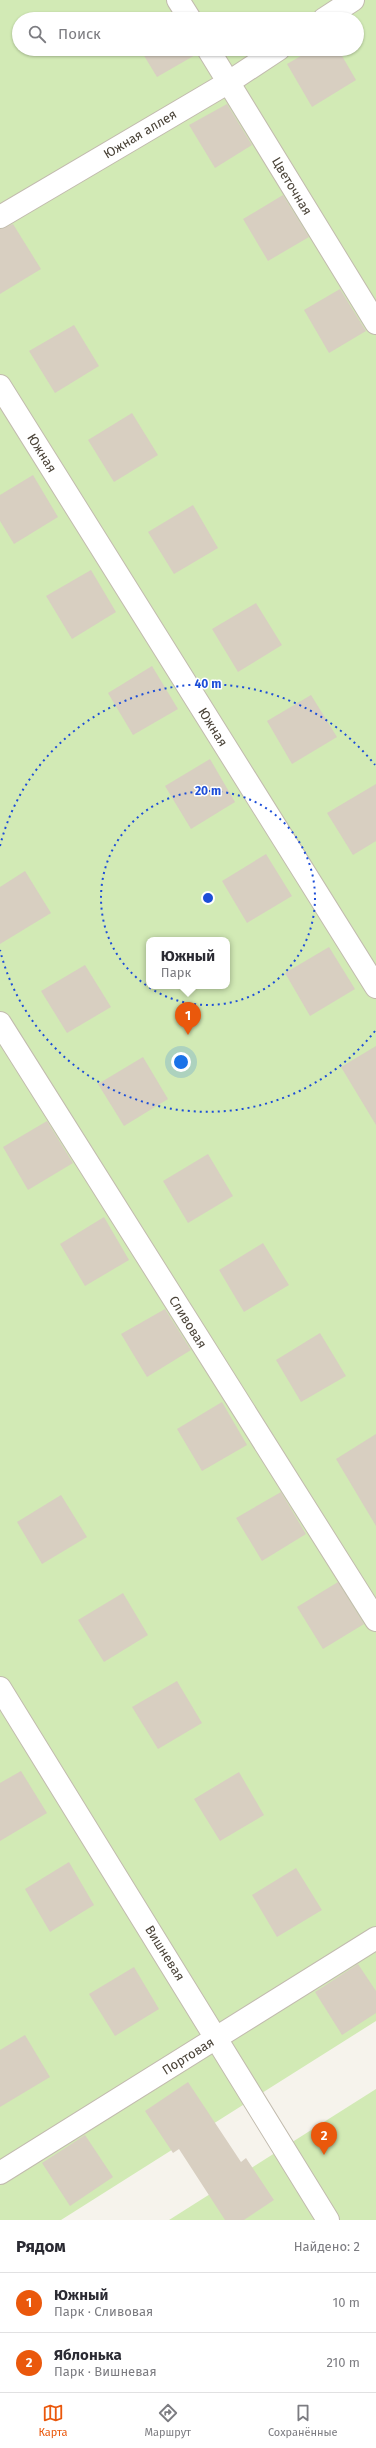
<!DOCTYPE html>
<html lang="ru">
<head>
<meta charset="utf-8">
<style>
  :root { --surface:#fff; --page:#f2f2f3; --text:#2b2b33; --muted:#7c7c81; --line:#e1e1e2; --accent:#ea580c }
  body { margin:0; font-family:"Fira Sans",sans-serif; background:var(--page); color:var(--text) }
  .you { position:absolute; left:181px; top:1062px; width:14px; height:14px; margin:-10px; border:3px solid #fff; border-radius:50%; background:#1a73e8; box-shadow:0 0 0 6px #1a73e833 }
  .badge { display:grid; place-items:center; width:26px; height:26px; border-radius:50%; background:var(--accent); color:#fff; font-size:13px; font-weight:700 }
  .pin { position:absolute; translate:-50% -33px; filter:drop-shadow(0 1px 2px #0008) }
  .pin::after { content:''; position:absolute; top:21px; width:14px; height:12px; background:inherit; clip-path:polygon(0 0,100% 0,50% 100%) }
  .popup { position:absolute; left:146px; top:937px; width:84px; height:52px; box-sizing:border-box; display:grid; place-content:center; border-radius:8px; background:var(--surface); filter:drop-shadow(0 1px 3px #0005); font-size:13px; white-space:nowrap; color:var(--muted) }
  .popup b { font-size:15px; color:var(--text) }
  .popup::after { content:''; position:absolute; left:50%; top:100%; margin-left:-8px; border:8px solid transparent; border-top-color:var(--surface) }
  .list { margin:0; padding:0; list-style:none }
  h2 { display:flex; justify-content:space-between; align-items:center; height:52px; margin:0; padding:0 16px; font-size:17px }
  h2 small { font-size:13px; font-weight:400; color:var(--muted) }
  .list li { display:grid; grid-template-columns:26px 1fr auto; gap:12px; align-items:center; box-sizing:border-box; height:60px; padding:0 16px; border-top:1px solid var(--line) }
  .list b { display:block; font-size:15px; white-space:nowrap }
  .list p { margin:0; font-size:13px; white-space:nowrap; color:var(--muted) }
  .list em { font-size:13px; font-style:normal; color:var(--muted) }
  .icon { flex:none; width:22px; height:22px; fill:none; stroke:currentColor; stroke-width:2; stroke-linecap:round; stroke-linejoin:round }
  .map { position:relative; flex:none; width:376px; height:2220px; overflow:hidden }
  .search { position:absolute; background:var(--surface); box-shadow:0 1px 3px #0004; left:12px; right:12px; top:12px; height:44px; display:flex; align-items:center; gap:10px; box-sizing:border-box; padding:0 14px; border-radius:22px; color:var(--muted); font-size:15px }
  .sheet { height:172px; background:var(--surface) }
  nav { display:flex; justify-content:space-around; align-items:center; box-sizing:border-box; height:56px; border-top:1px solid var(--line); background:var(--surface); font-size:11px; color:var(--muted) }
  nav a { display:grid; justify-items:center; gap:2px }
  nav .on { color:var(--accent) }
  .map>svg:first-child { display:block }
  .green { fill:#d2eab5; fill-rule:evenodd }
  .building { fill:#d8cfc1 }
  .lines { fill:none; stroke-linecap:round; stroke-linejoin:round }
  .minor-casing { stroke:#c2bbae; stroke-width:24 }
  .minor { stroke:#fff; stroke-width:22 }
  .ring { fill:none; stroke:#1d4ed8; stroke-width:2; stroke-dasharray:2 4 }
  .labels { text-anchor:middle; dominant-baseline:central; stroke-width:3; stroke-linejoin:round; paint-order:stroke }
  .street-label { font-size:13px; fill:#4b4439; stroke:#fff }
  .centre { fill:#1d4ed8; stroke:#fff; stroke-width:2 }
  .ring-label { font-size:12px; text-anchor:middle; font-weight:bold; fill:#1d4ed8; stroke:#fff; stroke-width:3; stroke-linejoin:round; paint-order:stroke }
</style>
</head>
<body>
<div class="map">
<svg width="376" height="2220" viewBox="0 0 376 2220">
  <rect width="100%" height="100%" fill="#f6f3ec"/>
  <g class="green">
    <path d="M0,0H376V2021L61,2220H0ZM19,19H357V49H19ZM149,940H227V986H149Z"/>
    <path d="M376,2089V2220H169Z"/>
  </g>
  <g class="building">
    <path d="M140,49H196L197,54L157,77Z"/>
    <path d="M313,49H338L356,80L312,107L287,64Z"/>
    <path d="M227,104L252,145L215,168L189,125Z"/>
    <path d="M283,195L309,237L268,261L243,219Z"/>
    <path d="M13,224L41,269L0,294V229Z"/>
    <path d="M340,289L366,331L329,353L304,310Z"/>
    <path d="M74,325L99,366L55,393L29,351Z"/>
    <path d="M132,413L158,455L114,482L88,440Z"/>
    <path d="M33,475L58,517L14,544L0,521V495Z"/>
    <path d="M193,505L218,548L174,574L148,532Z"/>
    <path d="M91,570L116,612L72,639L46,596Z"/>
    <path d="M256,603L282,645L238,672L212,629Z"/>
    <path d="M152,666L178,709L133,735L108,693Z"/>
    <path d="M311,695L337,737L292,764L267,721Z"/>
    <path d="M210,759L235,802L191,829L165,786Z"/>
    <path d="M376,784V841L353,855L327,813Z"/>
    <path d="M266,854L292,896L247,923L222,881Z"/>
    <path d="M25,871L51,913L0,944V887Z"/>
    <path d="M329,947L355,989L310,1016L285,973Z"/>
    <path d="M85,965L111,1007L67,1033L41,991Z"/>
    <path d="M376,1046V1125L341,1067Z"/>
    <path d="M143,1057L168,1099L124,1126L98,1084Z"/>
    <path d="M47,1121L73,1163L28,1190L3,1147Z"/>
    <path d="M208,1154L233,1196L188,1223L163,1181Z"/>
    <path d="M104,1217L129,1260L85,1286L60,1244Z"/>
    <path d="M263,1243L289,1285L244,1312L219,1270Z"/>
    <path d="M165,1309L191,1350L147,1377L121,1334Z"/>
    <path d="M320,1333L346,1376L301,1402L276,1360Z"/>
    <path d="M222,1402L247,1445L202,1471L177,1429Z"/>
    <path d="M376,1434V1526L336,1459Z"/>
    <path d="M281,1492L306,1534L262,1561L236,1518Z"/>
    <path d="M61,1495L87,1537L42,1564L17,1522Z"/>
    <path d="M338,1582L364,1624L323,1649L297,1607Z"/>
    <path d="M123,1593L148,1635L104,1662L78,1620Z"/>
    <path d="M177,1681L202,1723L158,1749L132,1707Z"/>
    <path d="M21,1771L47,1813L0,1841V1783Z"/>
    <path d="M239,1772L264,1815L220,1841L194,1799Z"/>
    <path d="M69,1862L94,1905L50,1932L25,1889Z"/>
    <path d="M296,1868L322,1910L277,1937L252,1895Z"/>
    <path d="M358,1964L376,1991V2013L342,2035L315,1992Z"/>
    <path d="M134,1967L159,2009L115,2036L89,1994Z"/>
    <path d="M25,2035L50,2077L0,2107V2050Z"/>
    <path d="M188,2082L241,2162L246,2158L274,2200L244,2220H225L179,2149L173,2153L145,2111Z"/>
    <path d="M85,2135L113,2177L70,2206L42,2163Z"/>
  </g>
  <g class="lines">
    <defs>
      <g id="minor">
        <path d="M178,0L190,19"/>
        <path d="M324,19L353,0"/>
        <path d="M208,49L376,323"/>
        <path d="M0,217L229,82L279,49"/>
        <path d="M0,386L376,987"/>
        <path d="M0,1023L376,1620"/>
        <path d="M0,1688L328,2220"/>
        <path d="M0,2173L376,1938"/>
      </g>
    </defs>
    <use href="#minor" class="minor-casing"/>
    <use href="#minor" class="minor"/>
  </g>
  <g class="ring">
    <circle cx="208" cy="898" r="107"/>
    <path d="M375 1031A214 214 0 0 1 0 950M0 846A214 214 0 0 1 375 765"/>
  </g>
  <g class="labels">
    <g class="street-label">
      <text transform="translate(140 134) rotate(-31)">Южная аллея</text>
      <text transform="translate(292 186) rotate(59)">Цветочная</text>
      <text transform="translate(42 453) rotate(58)">Южная</text>
      <text transform="translate(213 727) rotate(58)">Южная</text>
      <text transform="translate(188 1322) rotate(58)">Сливовая</text>
      <text transform="translate(165 1953) rotate(58)">Вишневая</text>
      <text transform="translate(188 2056) rotate(-32)">Портовая</text>
    </g>
  </g>
  <circle cx="208" cy="898" r="6" class="centre"/>
  <g class="ring-label">
    <text x="208" y="688">40 m</text>
    <text x="208" y="795">20 m</text>
  </g>
</svg>
<div class="you"></div>
<div class="pin badge" style="left:188px;top:1035px">1</div>
<div class="popup"><b>Южный</b>Парк</div>
<div class="pin badge" style="left:324px;top:2155px">2</div>
<div class="search"><svg class="icon" aria-label="search" viewBox="0 0 24 24"><circle cx="10" cy="10" r="6"/><path d="M15 15l6 6"/></svg>Поиск</div>
</div>
<section class="sheet">
<h2>Рядом<small>Найдено: 2</small></h2>
<ul class="list">
<li><span class="badge">1</span><div><b>Южный</b><p>Парк · Сливовая</p></div><em>10 m</em></li>
<li><span class="badge">2</span><div><b>Яблонька</b><p>Парк · Вишневая</p></div><em>210 m</em></li>
</ul>
</section>
<nav>
<a class="on"><svg class="icon" aria-label="map" viewBox="0 0 24 24"><path d="M3 6l6-2 6 2 6-2v14l-6 2-6-2-6 2zM9 4v14M15 6v14"/></svg>Карта</a>
<a><svg class="icon" aria-label="directions" viewBox="0 0 24 24"><path d="M12 3l9 9-9 9-9-9zM9 14v-3h6M13 9l2 2-2 2"/></svg>Маршрут</a>
<a><svg class="icon" aria-label="saved" viewBox="0 0 24 24"><path d="M7 4h10v16l-5-4-5 4z"/></svg>Сохранённые</a>
</nav>
</body>
</html>
